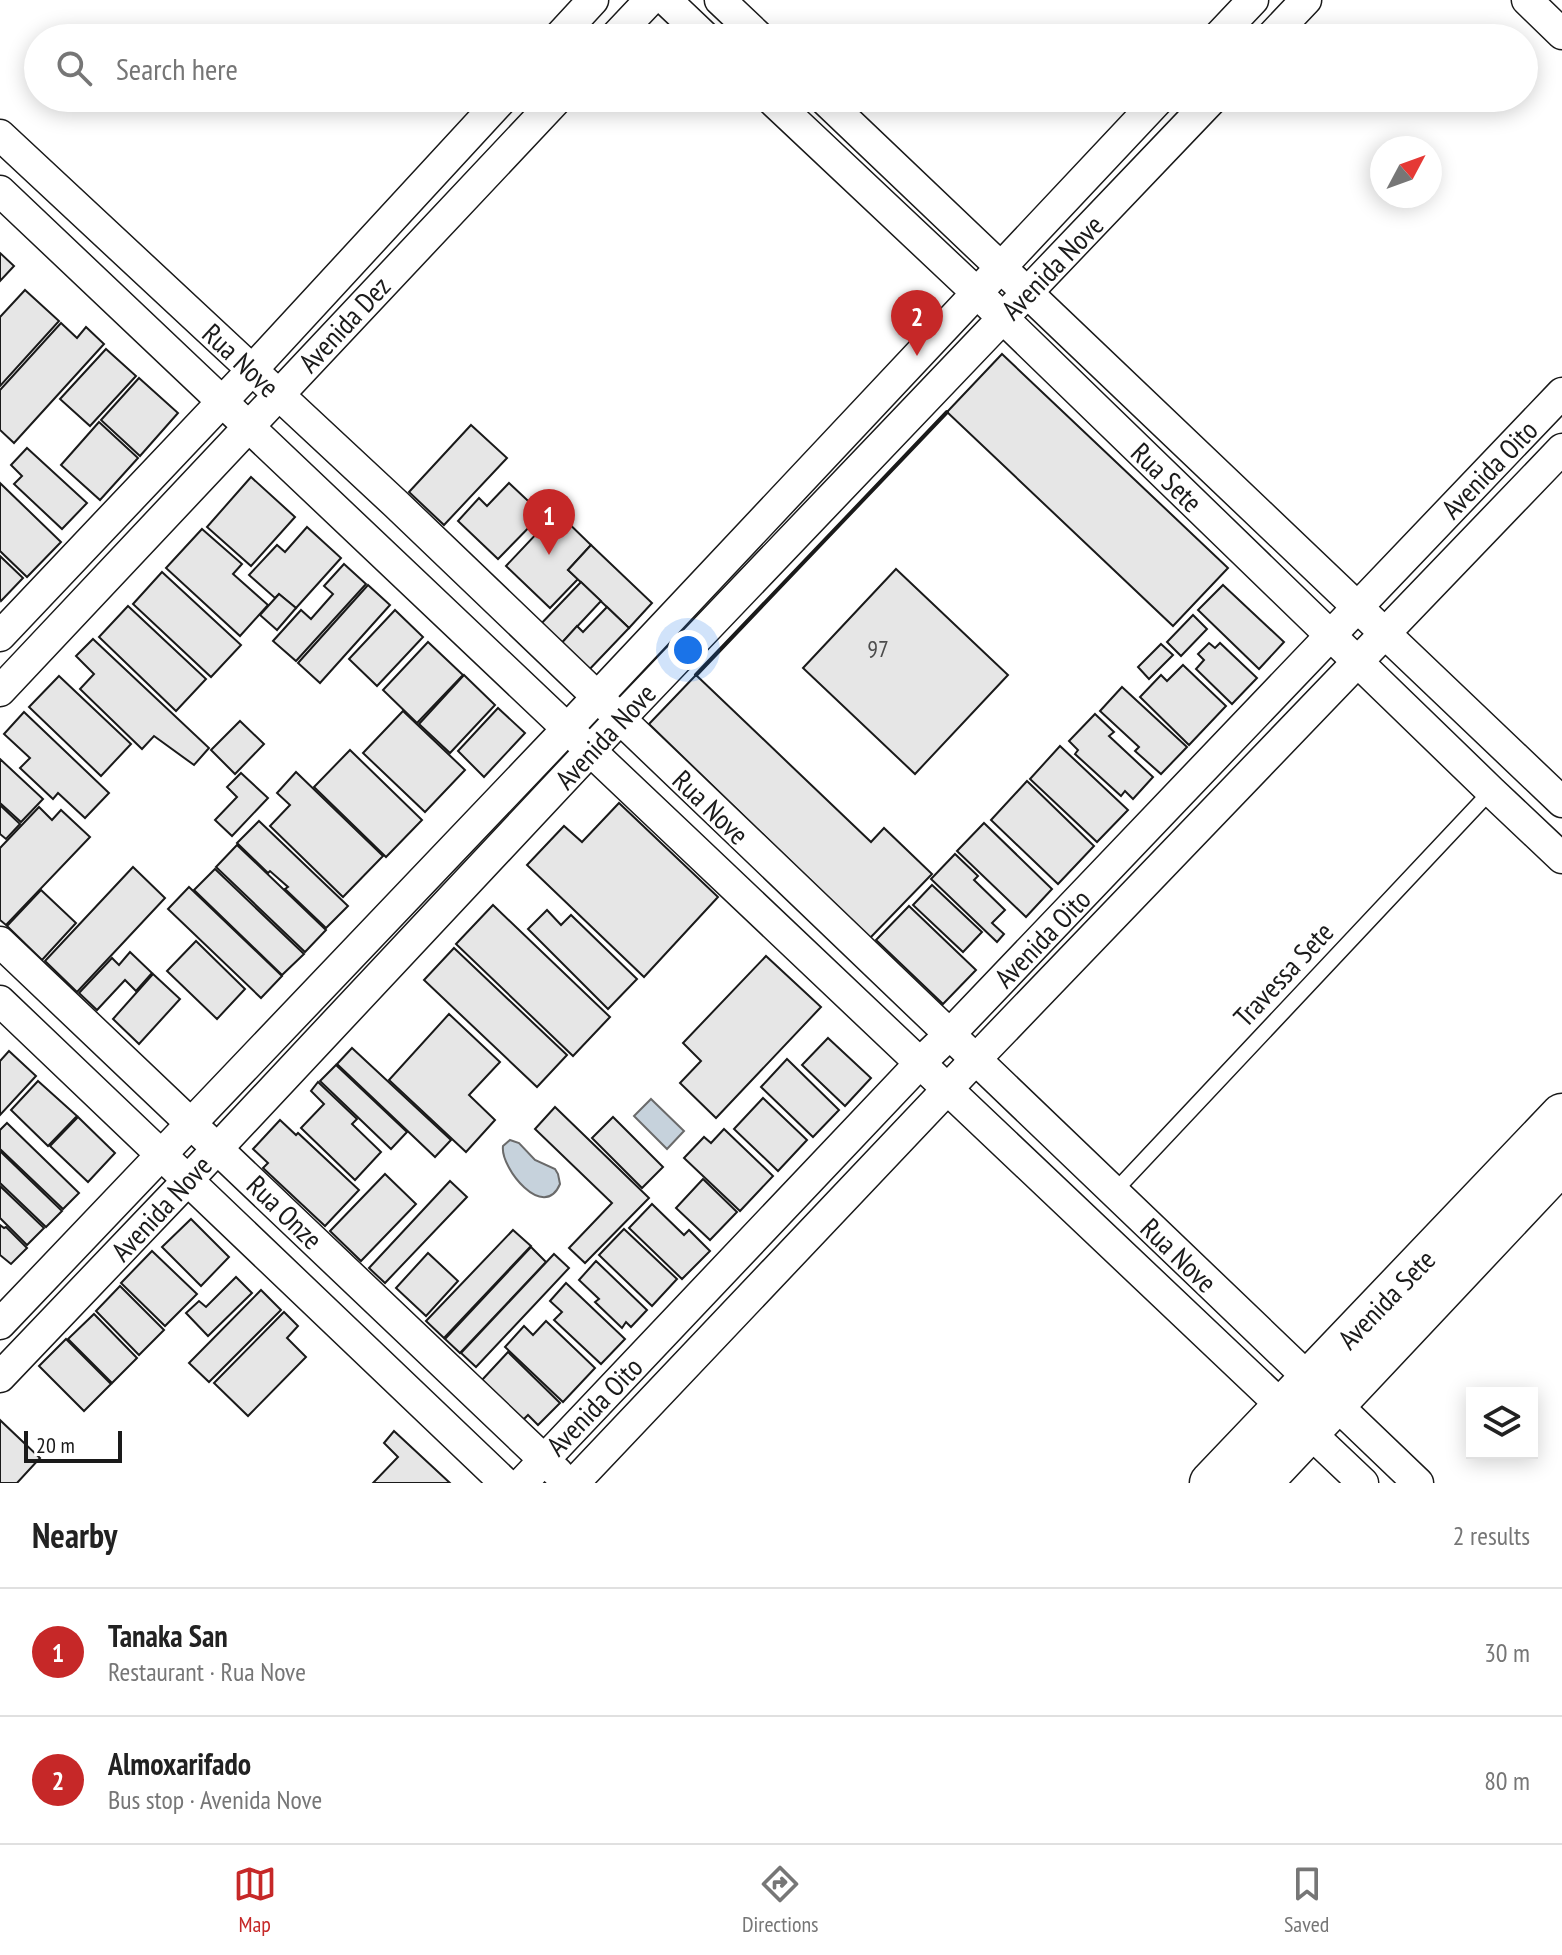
<!DOCTYPE html>
<html lang="en">
<head>
<meta charset="utf-8">
<style>
  :root { --surface:#fff; --page:#f6f6f6; --text:#222; --muted:#767676; --line:#e0e0e0; --accent:#c62828 }
  body { margin:0; font-family:"PT Sans Narrow",sans-serif; background:var(--page); color:var(--text) }
  .controls { position:absolute; right:24px; bottom:24px; display:grid; overflow:hidden; border-radius:0px; box-shadow:0 4px 20px #0003 }
  .controls button { width:72px; height:72px; display:grid; place-items:center; padding:0; border:0; border-bottom:2px solid var(--line); background:var(--surface); color:var(--text); font:40px sans-serif }
  .compass { position:absolute; left:1370px; top:136px; width:72px; height:72px; border-radius:50%; background:var(--surface); box-shadow:0 4px 20px #0003; rotate:49deg }
  .scale { position:absolute; left:24px; bottom:20px; width:98px; box-sizing:border-box; padding-left:8px; border:4px solid #1a1a1a; border-top:0; font-size:22px; line-height:28px; white-space:nowrap; color:#1a1a1a; -webkit-text-stroke:6px #fff; paint-order:stroke }
  .you { position:absolute; left:688px; top:650px; width:28px; height:28px; margin:-20px; border:6px solid #fff; border-radius:50%; background:#1a73e8; box-shadow:0 0 0 12px #1a73e833 }
  .badge { display:grid; place-items:center; width:52px; height:52px; border-radius:50%; background:var(--accent); color:#fff; font-size:26px; font-weight:700 }
  .pin { position:absolute; translate:-50% -66px; filter:drop-shadow(0 2px 4px #0008) }
  .pin::after { content:''; position:absolute; top:42px; width:28px; height:24px; background:inherit; clip-path:polygon(0 0,100% 0,50% 100%) }
  .list { margin:0; padding:0; list-style:none }
  h2 { display:flex; justify-content:space-between; align-items:center; height:104px; margin:0; padding:0 32px; font-size:34px }
  h2 small { font-size:26px; font-weight:400; color:var(--muted) }
  .list li { display:grid; grid-template-columns:52px 1fr auto; gap:24px; align-items:center; box-sizing:border-box; height:128px; padding:0 32px; border-top:2px solid var(--line) }
  .list b { display:block; font-size:30px; white-space:nowrap }
  .list p { margin:0; font-size:26px; white-space:nowrap; color:var(--muted) }
  .list em { font-size:26px; font-style:normal; color:var(--muted) }
  .icon { flex:none; width:44px; height:44px; fill:none; stroke:currentColor; stroke-width:2; stroke-linecap:round; stroke-linejoin:round }
  .map { position:relative; flex:none; width:1562px; height:1483px; overflow:hidden }
  .search { position:absolute; background:var(--surface); box-shadow:0 4px 20px #0003; left:24px; right:24px; top:24px; height:88px; display:flex; align-items:center; gap:20px; box-sizing:border-box; padding:0 28px; border-radius:44px; color:var(--muted); font-size:30px }
  .sheet { height:360px; background:var(--surface) }
  nav { display:flex; justify-content:space-around; align-items:center; box-sizing:border-box; height:112px; border-top:2px solid var(--line); background:var(--surface); font-size:22px; color:var(--muted) }
  nav a { display:grid; justify-items:center; gap:4px }
  nav .on { color:var(--accent) }
  .map>svg:first-child { display:block }
  .water { fill:#c6d2dc; stroke:#6a6a6a; stroke-width:2 }
  .building { fill:#e6e6e6; stroke:#1a1a1a; stroke-width:2 }
  .lines { fill:none; stroke-linecap:round; stroke-linejoin:round }
  .lane-casing { stroke:#1a1a1a; stroke-width:17 }
  .street-casing { stroke:#1a1a1a; stroke-width:33 }
  .secondary-casing { stroke:#1a1a1a; stroke-width:45 }
  .lane { stroke:#fff; stroke-width:14 }
  .street { stroke:#fff; stroke-width:30 }
  .secondary { stroke:#fff; stroke-width:42 }
  .wall { stroke:#1a1a1a; stroke-width:4 }
  .labels { text-anchor:middle; dominant-baseline:central; stroke-width:6; stroke-linejoin:round; paint-order:stroke }
  .number-label { font-size:24px; fill:#4d4d4d }
  .street-label { font-size:28px; fill:#1a1a1a; stroke:#fff }
</style>
</head>
<body>
<div class="map">
<svg width="1562" height="1483" viewBox="0 0 1562 1483">
  <rect width="100%" height="100%" fill="#fff"/>
  <g class="water">
    <path d="M651,1099L684,1131L667,1149L634,1116Z"/>
    <path d="M510,1140L519,1143L535,1160L555,1169L558,1174L560,1184C544,1222 500,1168 503,1146Z"/>
  </g>
  <g class="building">
    <path d="M0,253L14,266L0,281Z"/>
    <path d="M25,290L59,321L0,386V317Z"/>
    <path d="M61,323L77,338L86,327L104,344L14,443L0,430V390Z"/>
    <path d="M106,349L136,376L90,426L60,399Z"/>
    <path d="M1002,354L1228,568L1173,626L947,412Z"/>
    <path d="M139,378L178,413L140,456L101,420Z"/>
    <path d="M99,422L138,458L100,500L61,465Z"/>
    <path d="M471,425L507,458L444,525L409,492Z"/>
    <path d="M27,448L87,503L62,529L14,484L22,476L11,465Z"/>
    <path d="M251,477L295,517L251,566L207,527Z"/>
    <path d="M0,483L61,542L27,577L0,551Z"/>
    <path d="M509,483L542,514L498,559L458,521L479,498L487,506Z"/>
    <path d="M557,512L591,545L568,570L578,579L550,608L506,566Z"/>
    <path d="M307,527L341,558L296,608L279,594L275,598L249,575L277,545L285,552Z"/>
    <path d="M202,529L242,564L233,574L268,605L240,636L166,568Z"/>
    <path d="M591,545L652,603L629,628L568,570Z"/>
    <path d="M0,556L23,578L1,601L0,599Z"/>
    <path d="M344,564L366,584L296,661L273,641L301,610L311,619L333,594L324,586Z"/>
    <path d="M896,569L1008,675L915,774L803,668Z"/>
    <path d="M162,572L241,645L211,677L133,604Z"/>
    <path d="M581,582L601,601L558,647L537,628Z"/>
    <path d="M368,585L390,605L320,683L298,663Z"/>
    <path d="M1223,585L1284,642L1259,669L1198,610Z"/>
    <path d="M279,594L296,608L277,630L260,615Z"/>
    <path d="M128,606L206,679L176,711L99,637Z"/>
    <path d="M607,607L629,628L585,674L558,647L577,626L583,632Z"/>
    <path d="M395,610L423,637L377,686L349,659Z"/>
    <path d="M1193,615L1207,629L1181,656L1167,642Z"/>
    <path d="M93,639L209,748L194,765L154,736L142,749L80,689L94,674L76,656Z"/>
    <path d="M428,642L463,675L417,723L383,690Z"/>
    <path d="M1209,643L1215,648L1220,643L1257,678L1232,704L1196,669L1204,660L1198,654Z"/>
    <path d="M1161,644L1173,655L1149,679L1138,667Z"/>
    <path d="M1183,665L1226,706L1189,745L1140,697L1161,675L1167,681Z"/>
    <path d="M464,675L495,705L450,753L419,724Z"/>
    <path d="M696,675L871,842L884,828L932,874L870,938L649,724Z"/>
    <path d="M59,676L131,744L101,776L29,707Z"/>
    <path d="M1122,687L1187,747L1161,774L1135,751L1139,747L1100,711Z"/>
    <path d="M498,708L525,733L484,777L458,751Z"/>
    <path d="M403,711L465,770L425,812L363,753Z"/>
    <path d="M24,712L109,793L85,818L58,793L53,799L20,768L30,758L4,734Z"/>
    <path d="M1095,714L1114,732L1109,736L1153,777L1133,799L1125,791L1121,796L1075,754L1078,750L1069,741Z"/>
    <path d="M240,721L264,744L235,774L211,750Z"/>
    <path d="M1060,746L1128,810L1097,842L1030,779Z"/>
    <path d="M350,750L422,820L386,857L314,787Z"/>
    <path d="M0,759L43,799L21,822L0,803Z"/>
    <path d="M296,772L383,856L343,897L270,826L290,805L277,793Z"/>
    <path d="M241,773L268,798L232,836L215,820L237,797L227,787Z"/>
    <path d="M1027,781L1094,846L1058,884L991,820Z"/>
    <path d="M619,803L718,897L644,977L527,865L564,826L582,842Z"/>
    <path d="M0,805L20,824L6,839L0,834Z"/>
    <path d="M39,807L52,820L61,810L90,837L6,925L0,920V848Z"/>
    <path d="M259,821L348,906L326,928L285,889L288,887L270,871L268,873L237,843Z"/>
    <path d="M984,823L1052,889L1026,917L957,851Z"/>
    <path d="M237,845L326,930L305,952L216,867Z"/>
    <path d="M955,854L978,876L974,880L1005,910L992,923L1004,934L997,942L931,879Z"/>
    <path d="M133,867L165,898L77,992L45,961Z"/>
    <path d="M215,869L304,954L282,975L194,890Z"/>
    <path d="M932,885L982,932L963,952L913,905Z"/>
    <path d="M189,887L282,976L261,998L168,909Z"/>
    <path d="M41,890L76,923L42,960L7,926Z"/>
    <path d="M493,905L610,1017L573,1056L456,944Z"/>
    <path d="M909,906L976,970L943,1004L876,940Z"/>
    <path d="M547,910L561,925L571,915L637,979L608,1009L528,929Z"/>
    <path d="M196,941L245,989L217,1019L167,971Z"/>
    <path d="M454,948L567,1055L537,1087L424,980Z"/>
    <path d="M130,952L152,973L136,991L125,980L97,1010L79,993L112,958L119,965Z"/>
    <path d="M766,956L821,1007L716,1118L680,1083L701,1061L683,1043Z"/>
    <path d="M153,974L180,999L139,1044L113,1019Z"/>
    <path d="M449,1014L500,1062L469,1095L495,1120L466,1152L389,1080Z"/>
    <path d="M828,1038L871,1078L845,1106L802,1065Z"/>
    <path d="M352,1048L451,1140L435,1157L337,1064Z"/>
    <path d="M9,1051L36,1076L0,1115V1061Z"/>
    <path d="M787,1059L839,1110L813,1137L761,1087Z"/>
    <path d="M336,1065L407,1132L391,1149L320,1081Z"/>
    <path d="M38,1081L77,1116L48,1146L11,1110Z"/>
    <path d="M318,1082L357,1119L352,1124L381,1152L355,1180L301,1128L324,1104L311,1091Z"/>
    <path d="M763,1098L807,1140L778,1171L734,1129Z"/>
    <path d="M555,1107L649,1198L585,1263L569,1248L612,1203L535,1129Z"/>
    <path d="M78,1117L115,1153L88,1182L50,1146Z"/>
    <path d="M613,1117L663,1167L642,1188L592,1138Z"/>
    <path d="M280,1120L296,1135L298,1133L359,1190L325,1226L263,1168L268,1163L253,1149Z"/>
    <path d="M7,1123L79,1193L63,1209L0,1149V1130Z"/>
    <path d="M724,1129L773,1176L740,1211L684,1158L704,1137L711,1143Z"/>
    <path d="M0,1151L62,1211L46,1227L0,1183Z"/>
    <path d="M385,1174L416,1204L361,1261L330,1231Z"/>
    <path d="M703,1179L737,1212L710,1240L676,1208Z"/>
    <path d="M450,1181L467,1197L385,1283L369,1268Z"/>
    <path d="M0,1186L44,1228L27,1245L0,1218Z"/>
    <path d="M652,1204L684,1235L689,1230L710,1251L682,1279L629,1228Z"/>
    <path d="M191,1219L229,1257L201,1286L162,1247Z"/>
    <path d="M0,1225L4,1228L6,1227L27,1248L11,1264L0,1255Z"/>
    <path d="M624,1229L677,1279L652,1306L599,1255Z"/>
    <path d="M513,1230L531,1246L444,1338L426,1321Z"/>
    <path d="M531,1247L546,1262L460,1353L445,1339Z"/>
    <path d="M152,1251L197,1294L165,1326L121,1283Z"/>
    <path d="M428,1253L458,1281L426,1316L396,1288Z"/>
    <path d="M554,1254L569,1268L476,1367L461,1353Z"/>
    <path d="M596,1261L647,1310L631,1327L626,1322L622,1328L595,1302L599,1299L579,1280Z"/>
    <path d="M236,1277L252,1293L208,1336L186,1313L199,1301L206,1307Z"/>
    <path d="M566,1283L625,1339L601,1364L554,1320L562,1312L550,1301Z"/>
    <path d="M120,1286L164,1330L139,1355L96,1311Z"/>
    <path d="M261,1290L281,1310L209,1382L189,1363Z"/>
    <path d="M284,1312L298,1326L287,1338L306,1357L248,1416L214,1383Z"/>
    <path d="M94,1314L137,1358L112,1383L68,1339Z"/>
    <path d="M546,1321L595,1368L563,1402L505,1347L524,1326L533,1335Z"/>
    <path d="M66,1339L111,1384L84,1411L39,1366Z"/>
    <path d="M508,1352L560,1403L538,1425L528,1415L523,1420L482,1380Z"/>
    <path d="M0,1420L40,1458L17,1483H0Z"/>
    <path d="M394,1431L450,1483H373L398,1457L384,1443Z"/>
  </g>
  <g class="lines">
    <defs>
      <path id="lane" d="M1114,1192L1491,791"/>
      <g id="street">
        <path d="M666,0L706,38"/>
        <path d="M720,0L760,38"/>
        <path d="M1527,0L1562,34"/>
        <path d="M558,38L593,0"/>
        <path d="M614,38L650,0"/>
        <path d="M1217,38L1253,0"/>
        <path d="M1270,38L1306,0"/>
        <path d="M770,98L976,292L1491,791L1562,858"/>
        <path d="M823,98L1562,802"/>
        <path d="M0,135L396,504L1418,1483"/>
        <path d="M0,191C453,623 910,1051 1363,1483"/>
        <path d="M0,636L252,370L503,98"/>
        <path d="M0,691L558,98"/>
        <path d="M0,942L558,1473"/>
        <path d="M0,1001L505,1483"/>
        <path d="M0,1324L567,729L1160,98"/>
        <path d="M0,1377L188,1180L620,719L1213,98"/>
        <path d="M522,1483L921,1062L949,1035L1562,393"/>
        <path d="M574,1483L975,1060L1562,449"/>
      </g>
      <g id="secondary">
        <path d="M1211,1483L1562,1115"/>
        <path d="M1260,1483L1562,1162"/>
      </g>
    </defs>
    <use href="#lane" class="lane-casing"/>
    <use href="#street" class="street-casing"/>
    <use href="#secondary" class="secondary-casing"/>
    <use href="#lane" class="lane"/>
    <use href="#street" class="street"/>
    <use href="#secondary" class="secondary"/>
    <path class="wall" d="M696,675L947,412"/>
  </g>
  <g class="labels">
    <g class="number-label">
      <text x="878" y="648">97</text>
    </g>
    <g class="street-label">
      <text transform="translate(1052 267) rotate(-46)">Avenida Nove</text>
      <text transform="translate(344 324) rotate(-47)">Avenida Dez</text>
      <text transform="translate(241 360) rotate(43)">Rua Nove</text>
      <text transform="translate(1489 469) rotate(-46)">Avenida Oito</text>
      <text transform="translate(1167 477) rotate(44)">Rua Sete</text>
      <text transform="translate(605 736) rotate(-47)">Avenida Nove</text>
      <text transform="translate(711 807) rotate(44)">Rua Nove</text>
      <text transform="translate(1042 938) rotate(-46)">Avenida Oito</text>
      <text transform="translate(1283 974) rotate(-47)">Travessa Sete</text>
      <text transform="translate(161 1208) rotate(-47)">Avenida Nove</text>
      <text transform="translate(285 1212) rotate(44)">Rua Onze</text>
      <text transform="translate(1179 1255) rotate(44)">Rua Nove</text>
      <text transform="translate(1386 1299) rotate(-46)">Avenida Sete</text>
      <text transform="translate(594 1406) rotate(-46)">Avenida Oito</text>
    </g>
  </g>
</svg>
<div class="controls">
<button><svg class="icon" aria-label="layers" viewBox="0 0 24 24"><path d="M12 4l9 5-9 5-9-5zM3 14l9 5 9-5"/></svg></button>
</div>
<svg class="compass" viewBox="-18 -18 36 36"><path d="M0-13l5 13h-10z" fill="#e53935"/><path d="M0 13l5-13h-10z" fill="#767676"/></svg>
<div class="scale">20 m</div>
<div class="you"></div>
<div class="pin badge" style="left:549px;top:555px">1</div>
<div class="pin badge" style="left:917px;top:356px">2</div>
<div class="search"><svg class="icon" aria-label="search" viewBox="0 0 24 24"><circle cx="10" cy="10" r="6"/><path d="M15 15l6 6"/></svg>Search here</div>
</div>
<section class="sheet">
<h2>Nearby<small>2 results</small></h2>
<ul class="list">
<li><span class="badge">1</span><div><b>Tanaka San</b><p>Restaurant · Rua Nove</p></div><em>30 m</em></li>
<li><span class="badge">2</span><div><b>Almoxarifado</b><p>Bus stop · Avenida Nove</p></div><em>80 m</em></li>
</ul>
</section>
<nav>
<a class="on"><svg class="icon" aria-label="map" viewBox="0 0 24 24"><path d="M3 6l6-2 6 2 6-2v14l-6 2-6-2-6 2zM9 4v14M15 6v14"/></svg>Map</a>
<a><svg class="icon" aria-label="directions" viewBox="0 0 24 24"><path d="M12 3l9 9-9 9-9-9zM9 14v-3h6M13 9l2 2-2 2"/></svg>Directions</a>
<a><svg class="icon" aria-label="saved" viewBox="0 0 24 24"><path d="M7 4h10v16l-5-4-5 4z"/></svg>Saved</a>
</nav>
</body>
</html>
